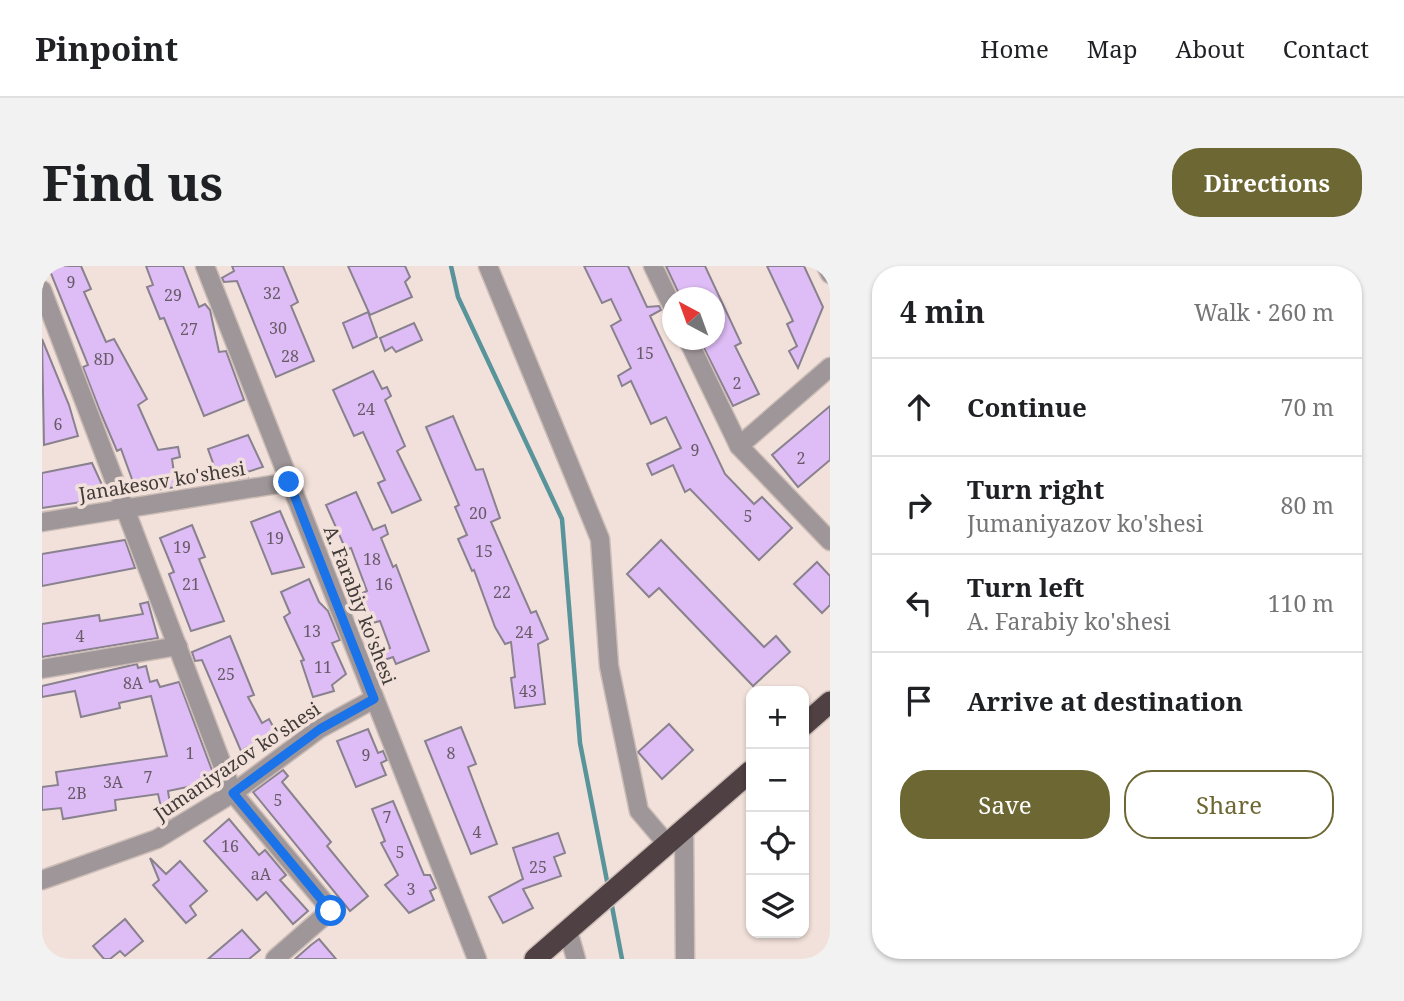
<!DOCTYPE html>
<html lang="en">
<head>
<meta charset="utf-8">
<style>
  :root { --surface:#fff; --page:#f2f2f2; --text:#202124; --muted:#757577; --line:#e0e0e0; --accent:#6c6733 }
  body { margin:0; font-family:"Noto Serif",serif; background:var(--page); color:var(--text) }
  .controls { position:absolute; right:21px; bottom:21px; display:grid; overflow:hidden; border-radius:14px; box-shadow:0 2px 5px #0004 }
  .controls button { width:63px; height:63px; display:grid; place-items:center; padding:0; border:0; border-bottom:2px solid var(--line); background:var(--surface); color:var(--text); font:35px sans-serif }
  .compass { position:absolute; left:620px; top:21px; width:63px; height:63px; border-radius:50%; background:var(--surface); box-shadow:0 2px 5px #0004; rotate:319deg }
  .stop { position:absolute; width:21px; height:21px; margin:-16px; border:5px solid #1a73e8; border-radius:50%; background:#fff }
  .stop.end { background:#1a73e8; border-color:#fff; box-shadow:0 2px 7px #0008 }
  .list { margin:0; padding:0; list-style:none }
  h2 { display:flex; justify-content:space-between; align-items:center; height:91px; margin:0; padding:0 28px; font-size:30px }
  h2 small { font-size:23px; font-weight:400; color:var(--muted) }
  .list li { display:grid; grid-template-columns:46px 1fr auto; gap:21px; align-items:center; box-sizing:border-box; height:98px; padding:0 28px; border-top:2px solid var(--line) }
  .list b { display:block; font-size:26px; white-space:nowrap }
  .list p { margin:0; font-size:23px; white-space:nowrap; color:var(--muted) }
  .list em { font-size:23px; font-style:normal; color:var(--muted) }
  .actions { display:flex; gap:14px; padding:21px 28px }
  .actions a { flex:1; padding:16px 0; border:2px solid var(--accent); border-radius:28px; text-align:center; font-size:24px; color:var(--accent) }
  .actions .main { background:var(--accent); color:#fff }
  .icon { flex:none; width:38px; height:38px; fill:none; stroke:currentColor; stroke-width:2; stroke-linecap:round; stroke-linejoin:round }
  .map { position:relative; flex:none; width:788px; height:693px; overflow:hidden; border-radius:28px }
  header { display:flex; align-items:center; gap:42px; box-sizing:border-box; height:98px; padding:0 35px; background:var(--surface); border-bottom:2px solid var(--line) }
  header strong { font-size:33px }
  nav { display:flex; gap:38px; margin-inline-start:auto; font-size:24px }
  .intro { display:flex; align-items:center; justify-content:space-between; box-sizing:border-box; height:168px; padding:0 42px }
  h1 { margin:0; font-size:49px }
  .button { padding:18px 32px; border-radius:28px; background:var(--accent); color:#fff; font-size:24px; font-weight:700 }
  main { display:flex; gap:42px; padding:0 42px }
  aside { flex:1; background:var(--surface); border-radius:28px; box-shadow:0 2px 5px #0004 }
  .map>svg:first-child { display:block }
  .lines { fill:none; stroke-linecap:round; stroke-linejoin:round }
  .stream { stroke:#58949a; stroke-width:4.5 }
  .building { fill:#debcf5; stroke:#89828e; stroke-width:2 }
  .minor-casing { stroke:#cbbcb6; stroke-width:21 }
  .highway-casing { stroke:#cbbcb6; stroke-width:24 }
  .minor { stroke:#9e9698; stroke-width:18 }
  .highway { stroke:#4e4043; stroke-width:21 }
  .route { stroke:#1a73e8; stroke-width:9 }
  .labels { text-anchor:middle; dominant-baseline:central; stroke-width:7; stroke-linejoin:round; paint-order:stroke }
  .number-label { font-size:16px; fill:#685b67 }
  .street-label { font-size:19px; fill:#413b38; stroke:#f2e1da }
</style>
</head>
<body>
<header>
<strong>Pinpoint</strong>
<nav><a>Home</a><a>Map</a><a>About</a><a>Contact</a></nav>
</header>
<div class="intro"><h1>Find us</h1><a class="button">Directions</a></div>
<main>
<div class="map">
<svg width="788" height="693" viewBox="0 0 788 693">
  <rect width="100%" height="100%" fill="#f2e1da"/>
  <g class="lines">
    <g class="stream">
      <path d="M409,0L416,31L520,253L538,477L566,620"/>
      <path d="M569,635L580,693"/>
    </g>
  </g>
  <g class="building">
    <path d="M6,0H39L49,23L42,26L64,76L72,73L105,133L96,139L116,184L136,181L138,191L130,193L134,221L95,227L79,183L75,185L58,145L41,101L46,99Z"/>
    <path d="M104,0H141L157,41L163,38L168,44L177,86L184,85L202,134L162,150L122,52L118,53L105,21L111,19Z"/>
    <path d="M190,0H241L256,36L249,40L272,95L234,111L195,15L182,16L180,12L192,5Z"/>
    <path d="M306,0H363L368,11L363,16L370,31L328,49Z"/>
    <path d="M542,0H586L605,41L617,40L619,44L608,50L683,208L712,238L720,231L750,262L717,294L648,223L643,226L631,199L610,209L605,198L639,182L624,151L609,158L589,115L580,120L576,110L589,102L569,60L579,54L569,33L560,37Z"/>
    <path d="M624,0H663L699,77L693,80L717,128L691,140L658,74H673V32H639Z"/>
    <path d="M725,0H762L781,41L756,102L747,85L755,80L745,58L751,55Z"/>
    <path d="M326,46L335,71L311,82L301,57Z"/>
    <path d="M372,57L380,74L354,86L350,81L343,85L338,72Z"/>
    <path d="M0,73L27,139L36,170L2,179Z"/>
    <path d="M331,105L340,123L345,121L349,130L343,134L363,180L355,185L379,234L350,247L336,217L343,214L321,166L312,170L291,124Z"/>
    <path d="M788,140V194L756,221L730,189Z"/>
    <path d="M411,150L434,204L441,203L458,252L449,256L489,347L494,345L506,373L496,378L503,438L473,442L469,412L473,411L469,376L463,378L453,361L432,304L430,305L416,273L425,269L413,241L417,239L384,161Z"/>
    <path d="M206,169L221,201L205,206L206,211L197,213L196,209L178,216L166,183Z"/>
    <path d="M50,197L66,232L0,242V207Z"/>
    <path d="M314,226L331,264L343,259L346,268L339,272L351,301L354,299L387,385L354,398L351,391L331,398L329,392L348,382L338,355L327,358L316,329L325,325L309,282L304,284L284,239Z"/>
    <path d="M238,245L262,301L230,308L209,256Z"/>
    <path d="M150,259L163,291L157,293L182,355L149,365L127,308L132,306L118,272Z"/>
    <path d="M83,274L93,302L0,320V288Z"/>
    <path d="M619,274L722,381L734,370L748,386L711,420L617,322L607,331L585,308Z"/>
    <path d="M775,296L788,310V339L780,347L752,318Z"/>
    <path d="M267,313L277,336L286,345L298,374L290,377L304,408L290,419L292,425L271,431L259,395L262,394L242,351L248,347L239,326Z"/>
    <path d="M106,336L116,372L0,391V358L57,349L58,355L101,348L98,338Z"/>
    <path d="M188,370L212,429L206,431L220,457L227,453L233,464L199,485L160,394L153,395L150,386Z"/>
    <path d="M95,398L96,402L104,400L108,416L115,414L118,421L137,416L174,515L126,525L130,551L122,554L116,528L73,534L74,544L21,553L19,542L0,544V521L16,519L14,506L125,490L109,430L77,437L78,442L39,451L33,425L0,431V420Z"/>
    <path d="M627,458L651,484L620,513L596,486Z"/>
    <path d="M419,461L434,498L426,501L455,578L429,588L383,475Z"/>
    <path d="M326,463L336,487L341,485L345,494L339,497L344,509L314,521L295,475Z"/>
    <path d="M241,504L246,510L240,516L289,576L285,580L326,630L308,645L211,526Z"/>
    <path d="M351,535L382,609H388L394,622L388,625L392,634L367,647L343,619L356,609L339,577L343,575L330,543Z"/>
    <path d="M187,553L217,589L223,584L244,609L238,614L266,645L251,658L224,626L215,634L162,575Z"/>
    <path d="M516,567L523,587L512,591L519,610L481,623L491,642L461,657L447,631L481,613L471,582Z"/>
    <path d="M108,592L124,608L138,595L165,625L148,640L154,649L144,657L111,619L117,614Z"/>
    <path d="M83,653L101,675L83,690L78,685L68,693H62L51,680Z"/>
    <path d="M200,664L218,684L207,693H166Z"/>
    <path d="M277,673L294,693H253L269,679Z"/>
  </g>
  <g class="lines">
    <defs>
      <g id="minor">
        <path d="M163,0L435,693"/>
        <path d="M446,0L558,273L567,400L597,545L625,578"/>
        <path d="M611,0L631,42"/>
        <path d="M784,0L788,8"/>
        <path d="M0,24L191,527L289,644L233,693"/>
        <path d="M646,74L697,180L788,275"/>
        <path d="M697,180L788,101"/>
        <path d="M0,256L248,216"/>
        <path d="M0,403L136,380"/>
        <path d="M642,563L643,693"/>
        <path d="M0,614L115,573L191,527L277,463L332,433"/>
        <path d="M526,665L534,693"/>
      </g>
      <g id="highway">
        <path d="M762,459L788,436"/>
        <path d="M493,693L709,505"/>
      </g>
    </defs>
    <use href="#minor" class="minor-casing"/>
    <use href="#highway" class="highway-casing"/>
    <use href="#minor" class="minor"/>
    <use href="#highway" class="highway"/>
  </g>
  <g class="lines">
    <path class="route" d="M247,216L332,433L278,463L191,527L289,645"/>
  </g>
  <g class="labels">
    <g class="number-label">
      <text x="29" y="16">9</text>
      <text x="230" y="27">32</text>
      <text x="131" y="29">29</text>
      <text x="236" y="62">30</text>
      <text x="147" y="63">27</text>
      <text x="603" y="87">15</text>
      <text x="248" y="90">28</text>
      <text x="62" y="93">8D</text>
      <text x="695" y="117">2</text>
      <text x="324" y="143">24</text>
      <text x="16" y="158">6</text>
      <text x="653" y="184">9</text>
      <text x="759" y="192">2</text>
      <text x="436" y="247">20</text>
      <text x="706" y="250">5</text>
      <text x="233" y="272">19</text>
      <text x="140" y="281">19</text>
      <text x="442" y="285">15</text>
      <text x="330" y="293">18</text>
      <text x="149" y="318">21</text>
      <text x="342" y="318">16</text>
      <text x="460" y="326">22</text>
      <text x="270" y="365">13</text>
      <text x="482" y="366">24</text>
      <text x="38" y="370">4</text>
      <text x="281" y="401">11</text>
      <text x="184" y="408">25</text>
      <text x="91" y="417">8A</text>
      <text x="486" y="425">43</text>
      <text x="148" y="487">1</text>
      <text x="409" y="487">8</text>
      <text x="324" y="489">9</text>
      <text x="106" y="511">7</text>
      <text x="71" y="516">3A</text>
      <text x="35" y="527">2B</text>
      <text x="236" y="534">5</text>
      <text x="345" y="551">7</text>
      <text x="435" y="566">4</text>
      <text x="188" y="580">16</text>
      <text x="358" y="586">5</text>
      <text x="496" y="601">25</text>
      <text x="219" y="608">aA</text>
      <text x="369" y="623">3</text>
    </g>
    <g class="street-label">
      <text transform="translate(120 215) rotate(-9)">Janakesov ko'shesi</text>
      <text transform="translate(318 339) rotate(69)">A. Farabiy ko'shesi</text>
      <text transform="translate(195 495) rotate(-34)">Jumaniyazov ko'shesi</text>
    </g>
  </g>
</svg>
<div class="controls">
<button>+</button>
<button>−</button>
<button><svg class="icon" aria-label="locate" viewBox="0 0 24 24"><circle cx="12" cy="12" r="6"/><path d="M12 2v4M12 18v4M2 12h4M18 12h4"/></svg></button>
<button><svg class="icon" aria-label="layers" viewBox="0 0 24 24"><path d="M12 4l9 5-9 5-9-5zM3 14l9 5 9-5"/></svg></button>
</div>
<svg class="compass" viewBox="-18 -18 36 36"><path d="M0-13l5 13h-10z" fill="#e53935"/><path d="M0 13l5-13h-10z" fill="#757577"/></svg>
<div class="stop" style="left:289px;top:645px"></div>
<div class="stop end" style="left:247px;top:216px"></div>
</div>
<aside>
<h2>4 min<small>Walk · 260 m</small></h2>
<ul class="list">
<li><svg class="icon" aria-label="ahead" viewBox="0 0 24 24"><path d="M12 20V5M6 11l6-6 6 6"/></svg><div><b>Continue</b></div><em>70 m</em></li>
<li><svg class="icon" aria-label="right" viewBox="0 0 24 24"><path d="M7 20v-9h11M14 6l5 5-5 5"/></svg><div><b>Turn right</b><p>Jumaniyazov ko'shesi</p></div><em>80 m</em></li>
<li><svg class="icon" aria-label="left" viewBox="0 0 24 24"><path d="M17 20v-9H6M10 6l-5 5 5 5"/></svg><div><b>Turn left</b><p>A. Farabiy ko'shesi</p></div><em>110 m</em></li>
<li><svg class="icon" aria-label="arrive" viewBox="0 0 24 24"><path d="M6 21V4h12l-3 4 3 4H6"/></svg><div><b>Arrive at destination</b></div></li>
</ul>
<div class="actions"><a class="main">Save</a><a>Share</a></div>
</aside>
</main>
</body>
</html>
